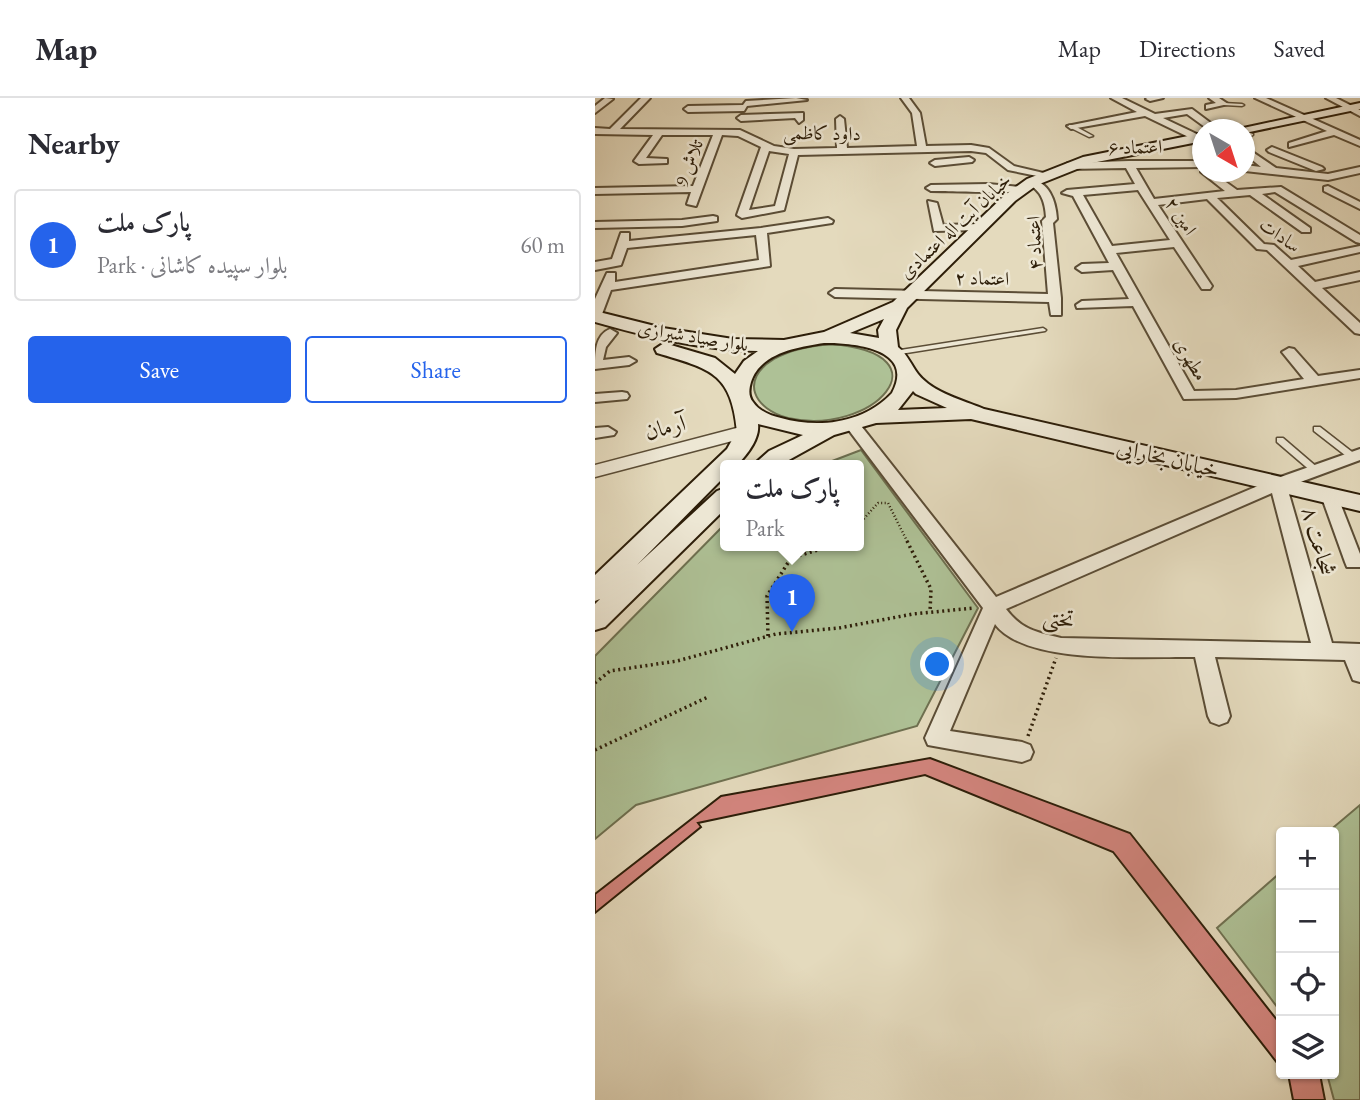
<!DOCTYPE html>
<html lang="en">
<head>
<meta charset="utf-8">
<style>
  :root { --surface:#fff; --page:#f7f7f7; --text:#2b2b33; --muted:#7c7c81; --line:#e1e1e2; --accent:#2563eb }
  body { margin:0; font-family:"EB Garamond",Amiri,serif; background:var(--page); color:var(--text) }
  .controls { position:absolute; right:21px; bottom:21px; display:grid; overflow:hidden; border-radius:7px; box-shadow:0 2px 5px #0004 }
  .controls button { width:63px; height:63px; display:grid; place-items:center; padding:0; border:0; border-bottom:2px solid var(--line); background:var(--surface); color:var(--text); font:35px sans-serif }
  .compass { position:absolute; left:597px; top:21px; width:63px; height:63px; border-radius:50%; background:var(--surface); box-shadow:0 2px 5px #0004; rotate:141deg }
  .you { position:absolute; left:343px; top:567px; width:24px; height:24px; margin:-18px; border:5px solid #fff; border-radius:50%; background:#1a73e8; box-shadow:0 0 0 10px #1a73e833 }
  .badge { display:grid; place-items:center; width:46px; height:46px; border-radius:50%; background:var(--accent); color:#fff; font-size:23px; font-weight:700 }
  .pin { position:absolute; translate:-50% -58px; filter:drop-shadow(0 2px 4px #0008) }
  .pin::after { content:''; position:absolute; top:37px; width:24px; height:21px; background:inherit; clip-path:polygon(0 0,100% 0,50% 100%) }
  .popup { position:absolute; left:125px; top:362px; width:144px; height:91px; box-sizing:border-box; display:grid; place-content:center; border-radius:7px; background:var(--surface); filter:drop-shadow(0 2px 5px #0005); font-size:23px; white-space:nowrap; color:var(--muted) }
  .popup b { font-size:26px; color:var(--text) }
  .popup::after { content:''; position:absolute; left:50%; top:100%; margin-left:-14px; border:14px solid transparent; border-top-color:var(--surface) }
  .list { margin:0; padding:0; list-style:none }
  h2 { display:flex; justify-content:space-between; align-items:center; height:91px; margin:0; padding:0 28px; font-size:30px }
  h2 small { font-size:23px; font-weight:400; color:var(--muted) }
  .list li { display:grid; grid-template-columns:46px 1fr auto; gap:21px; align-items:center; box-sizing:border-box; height:112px; margin:0 14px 14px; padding:0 14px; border:2px solid var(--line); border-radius:7px }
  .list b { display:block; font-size:26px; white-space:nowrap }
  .list p { margin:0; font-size:23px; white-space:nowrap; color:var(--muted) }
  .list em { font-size:23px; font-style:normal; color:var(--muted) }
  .actions { display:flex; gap:14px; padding:21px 28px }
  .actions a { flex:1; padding:16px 0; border:2px solid var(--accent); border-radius:7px; text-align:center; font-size:24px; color:var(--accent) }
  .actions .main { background:var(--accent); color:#fff }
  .icon { flex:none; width:38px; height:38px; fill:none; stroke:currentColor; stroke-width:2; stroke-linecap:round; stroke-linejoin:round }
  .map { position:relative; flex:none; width:765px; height:1002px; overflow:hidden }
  header { display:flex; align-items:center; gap:42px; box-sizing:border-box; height:98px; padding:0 35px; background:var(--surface); border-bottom:2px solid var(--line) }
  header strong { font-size:33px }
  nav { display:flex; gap:38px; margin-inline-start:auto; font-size:24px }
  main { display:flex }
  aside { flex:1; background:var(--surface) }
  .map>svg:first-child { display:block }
  .green { fill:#aec196; stroke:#6e7050; stroke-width:2 }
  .building { fill:#d3857e; stroke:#2d1e09; stroke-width:2 }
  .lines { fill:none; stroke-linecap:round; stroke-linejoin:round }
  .service-casing { stroke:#5b4d36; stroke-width:3 }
  .minor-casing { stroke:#5b4d36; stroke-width:4 }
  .tertiary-casing { stroke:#5b4d36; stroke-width:3 }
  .secondary-casing { stroke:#2d1e09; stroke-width:4 }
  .path-far1 { stroke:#2d1e09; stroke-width:2.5; stroke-dasharray:1 2.5; stroke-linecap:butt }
  .path { stroke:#2d1e09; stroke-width:3.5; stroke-dasharray:2 3.5; stroke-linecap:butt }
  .service { fill:#ede7d4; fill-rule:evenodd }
  .minor { fill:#ede7d4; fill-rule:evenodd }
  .tertiary { fill:#ede7d4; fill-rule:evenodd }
  .secondary { fill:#ede7d4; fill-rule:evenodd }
  .labels { text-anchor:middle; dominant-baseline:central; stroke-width:5; stroke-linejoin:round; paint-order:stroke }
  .far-street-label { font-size:19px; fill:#2d1e09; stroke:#ede7d4 }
  .street-label { font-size:23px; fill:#2d1e09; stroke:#ede7d4 }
</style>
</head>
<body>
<header>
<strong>Map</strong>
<nav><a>Map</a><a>Directions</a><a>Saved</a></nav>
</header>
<main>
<aside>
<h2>Nearby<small></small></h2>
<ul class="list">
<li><span class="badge">1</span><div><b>پارک ملت</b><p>Park · بلوار سپیده کاشانی</p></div><em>60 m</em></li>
</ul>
<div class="actions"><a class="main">Save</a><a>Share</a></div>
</aside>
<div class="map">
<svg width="765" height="1002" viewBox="0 0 765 1002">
  <rect width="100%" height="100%" fill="#e4dabd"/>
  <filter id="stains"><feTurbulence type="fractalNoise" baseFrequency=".00286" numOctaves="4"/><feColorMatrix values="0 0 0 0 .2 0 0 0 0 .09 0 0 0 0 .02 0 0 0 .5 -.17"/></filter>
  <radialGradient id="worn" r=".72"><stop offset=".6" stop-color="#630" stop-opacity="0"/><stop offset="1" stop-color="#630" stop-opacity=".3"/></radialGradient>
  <g class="green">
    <path d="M236,246C356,256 277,339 193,320C159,311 144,282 179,261C197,251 216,248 236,246Z"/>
    <path d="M266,352L383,510L322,628L41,707L0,741V558L130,426V448H264V368H224Z"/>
    <path d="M765,707V1002H739L732,976H739V734H733Z"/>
    <path d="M686,774V914L622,830Z"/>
  </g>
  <g class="building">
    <path d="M335,660L535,735L686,927V970L518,754L330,677L103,725L106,729L0,815V796L126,698Z"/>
    <path d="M693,976H725L730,1002H698Z"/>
  </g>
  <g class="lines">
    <defs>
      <g id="service">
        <path d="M628,5L647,6L649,7L647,8L629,7Z"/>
        <path d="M474,27H478L498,38L494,39L474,29Z"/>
        <path d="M650,33L658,36V37L656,38L650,36Z"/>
        <path d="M448,230L451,232L450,233L299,257L296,255L299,253Z"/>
        <path d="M719,329H725L761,357V361H755L719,333Z"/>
        <path d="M682,340H688L723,370V374H717L682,344Z"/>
      </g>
      <g id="minor">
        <path d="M10,0L18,1L0,15V8Z"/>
        <path d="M46,0H55L25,31L145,32L179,48L199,51L242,50L241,21L245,18L249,21L252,50L322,48L317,15L306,0H314L325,15L331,48L376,47L394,50L419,68L457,77L452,80L413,72L391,55L376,53L203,57L189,112L147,120L142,117L166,49L143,38L127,37L101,108L92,106L96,94L0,96V90L98,88L118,37H67L51,60L72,61V65L44,66L39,63L58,37L0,36V30L15,31ZM174,53L194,56L180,108L154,112Z"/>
        <path d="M201,0L212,2L152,8L149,13L93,14L89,11L93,8L148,7L151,3Z"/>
        <path d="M516,0H527L560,16L597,11L625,32H614L592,16L568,20L608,39V46L550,18L476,31L472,28L542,14Z"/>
        <path d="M568,0L555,3L551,1L552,0Z"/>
        <path d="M614,0H624L633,6L611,11V7L621,5Z"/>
        <path d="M660,0H671L765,42V48L739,37L694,49V45L732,33Z"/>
        <path d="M731,0H741L765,12V18Z"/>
        <path d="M208,15V22L204,25L200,20L146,23L142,20L146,17Z"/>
        <path d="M677,49L727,69L729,71L721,73L674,54L672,52Z"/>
        <path d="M653,51L681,70L733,76L765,69V75L733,82L650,73V67L666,69L650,56V52Z"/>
        <path d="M374,59L379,62L377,64L340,68L335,65L340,62Z"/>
        <path d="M534,63H608V69L541,70L559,101L630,93L606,74H617L642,92L686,89L765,137V145L761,144L680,94L667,96L715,130V134H707L655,97L622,100L669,146L679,147L696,162L765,148V154L703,168L720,184L765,174V182L727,190L765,225V236L760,235L672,152L662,151L612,101L563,107L617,188L615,191H607L579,149L521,155L599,293L641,292L709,281L687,254L694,250L699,251L723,278L765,272V280L641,300L589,301L538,208L482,210L481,207L487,203L534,201L518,172L487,174L481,170L487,166L514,165L478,98L467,95L472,92L540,86L531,70L473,71L468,68L473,65ZM543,92L575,142L517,148L488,97Z"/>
        <path d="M433,82C454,81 461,104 462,121L458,125L466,200V217H456L454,204L240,199L234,195L240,191L453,196L447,123L451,119C450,105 447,93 433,86Z"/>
        <path d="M393,86L426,89L431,92C425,96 351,93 336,93L331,90L336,87Z"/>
        <path d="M733,88L765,104V111L729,93V89Z"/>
        <path d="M333,103L342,105L348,127L385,126L391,129L385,132L339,133Z"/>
        <path d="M118,118L122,119V123L87,128L0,130V124L87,122Z"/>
        <path d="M233,120L238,123L237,125L172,135L175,168L16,192L7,216L0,220V201L12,175H20V184L164,162L161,137L32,150L26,167L0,172V164L17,161L26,135H34V143L166,130Z"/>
        <path d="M15,231L22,235L11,249L8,262L34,259L41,263L34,267L0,271C0,255 0,237 15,231Z"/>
        <path d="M27,294L32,295L34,298L32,301L0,304V296Z"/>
        <path d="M258,322L263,324L401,499L677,382L765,351V362L692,389L737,545L765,546V584L758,582L750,562L620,559L635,618L632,624L624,627L616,624L613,618L600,559C550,558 431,568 400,526L355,633L427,644L435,647L438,654L435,661L427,664L333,647L330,640L388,510L250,327ZM677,395L716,545L466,540C441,534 427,532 411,511Z"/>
        <path d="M13,329L21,334L19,337L0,340V330Z"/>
        <path d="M734,391L742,397L765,456V469H752L750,464L726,397Z"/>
      </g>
      <path id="tertiary" d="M153,327L160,329L162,333L160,337L0,379V367Z"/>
      <g id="secondary">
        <path d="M765,5V11L650,35V32H639Z"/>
        <path d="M608,35V43L497,65L442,87L420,103L312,210L301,232L303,249C313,257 316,267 323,276C338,295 368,302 389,311L765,397V413L376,321L281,325L239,337L183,368H157L174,353L208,337L163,326C165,341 151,358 141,368H130V378L42,467L122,393L130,390V411L10,529L0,532V506L5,501L0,503V477L132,351L142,333C136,274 115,271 62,255L60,251L69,245L120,260L140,276L149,263L163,253C107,252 53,239 0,224V213L68,230L138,241L189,242L229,234L298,204L410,97L432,81L488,59ZM289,221L283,232L284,240L255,235ZM229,245C258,245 321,250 297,295C269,325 224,331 186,320C176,318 164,313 158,304C153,298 154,291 156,284C165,255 203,249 229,245ZM318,293L321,296L352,310L303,312Z"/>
      </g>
    </defs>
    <use href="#service" class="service-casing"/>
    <use href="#minor" class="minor-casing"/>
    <use href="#tertiary" class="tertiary-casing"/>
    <use href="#secondary" class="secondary-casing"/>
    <path class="path-far1" d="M264,426L283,405H293L313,445"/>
    <g class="path">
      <path d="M312,443L336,491L335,514"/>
      <path d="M173,538L172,498L196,460L236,448"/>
      <path d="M0,585L15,573L82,563L181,536L244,530L318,516L379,510"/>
      <path d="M433,638L461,560"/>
      <path d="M0,652L113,599"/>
    </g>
    <use href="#service" class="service"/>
    <use href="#minor" class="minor"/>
    <use href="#tertiary" class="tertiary"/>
    <use href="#secondary" class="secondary"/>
  </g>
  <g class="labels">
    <g class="far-street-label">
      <text transform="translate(227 35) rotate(1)">داود کاظمی</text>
      <text transform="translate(540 49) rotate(-1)">اعتماد ۶</text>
      <text transform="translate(94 65) rotate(-70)">تلاش 9</text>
      <text transform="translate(586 118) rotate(57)">امین ۲</text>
      <text transform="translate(360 128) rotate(-43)">خیابان آیت اله اعتمادی</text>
      <text transform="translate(685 137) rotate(35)">سادات</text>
      <text transform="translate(439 145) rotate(-92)">اعتماد ۴</text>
      <text transform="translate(387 180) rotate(1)">اعتماد ۲</text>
      <text transform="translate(98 238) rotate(9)">بلوار صیاد شیرازی</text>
      <text transform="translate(596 261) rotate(59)">مطهری</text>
    </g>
    <g class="street-label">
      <text transform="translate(70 329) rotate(-15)">آرمان</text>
      <text transform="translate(573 360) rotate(13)">خیابان بخارایی</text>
      <text transform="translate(724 443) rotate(75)">شجاعت ۸</text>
      <text transform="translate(464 520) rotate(10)">تختی</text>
    </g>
  </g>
  <rect width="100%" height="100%" filter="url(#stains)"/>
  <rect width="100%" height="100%" fill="url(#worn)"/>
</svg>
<div class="controls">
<button>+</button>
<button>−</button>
<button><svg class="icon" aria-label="locate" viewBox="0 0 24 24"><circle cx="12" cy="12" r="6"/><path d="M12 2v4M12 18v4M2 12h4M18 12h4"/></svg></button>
<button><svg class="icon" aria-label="layers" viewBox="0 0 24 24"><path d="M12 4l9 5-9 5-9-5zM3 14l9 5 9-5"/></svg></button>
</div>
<svg class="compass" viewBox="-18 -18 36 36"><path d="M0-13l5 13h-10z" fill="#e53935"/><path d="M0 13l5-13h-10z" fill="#7c7c81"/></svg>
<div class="you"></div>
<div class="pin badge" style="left:197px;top:534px">1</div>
<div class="popup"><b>پارک ملت</b>Park</div>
</div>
</main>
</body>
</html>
